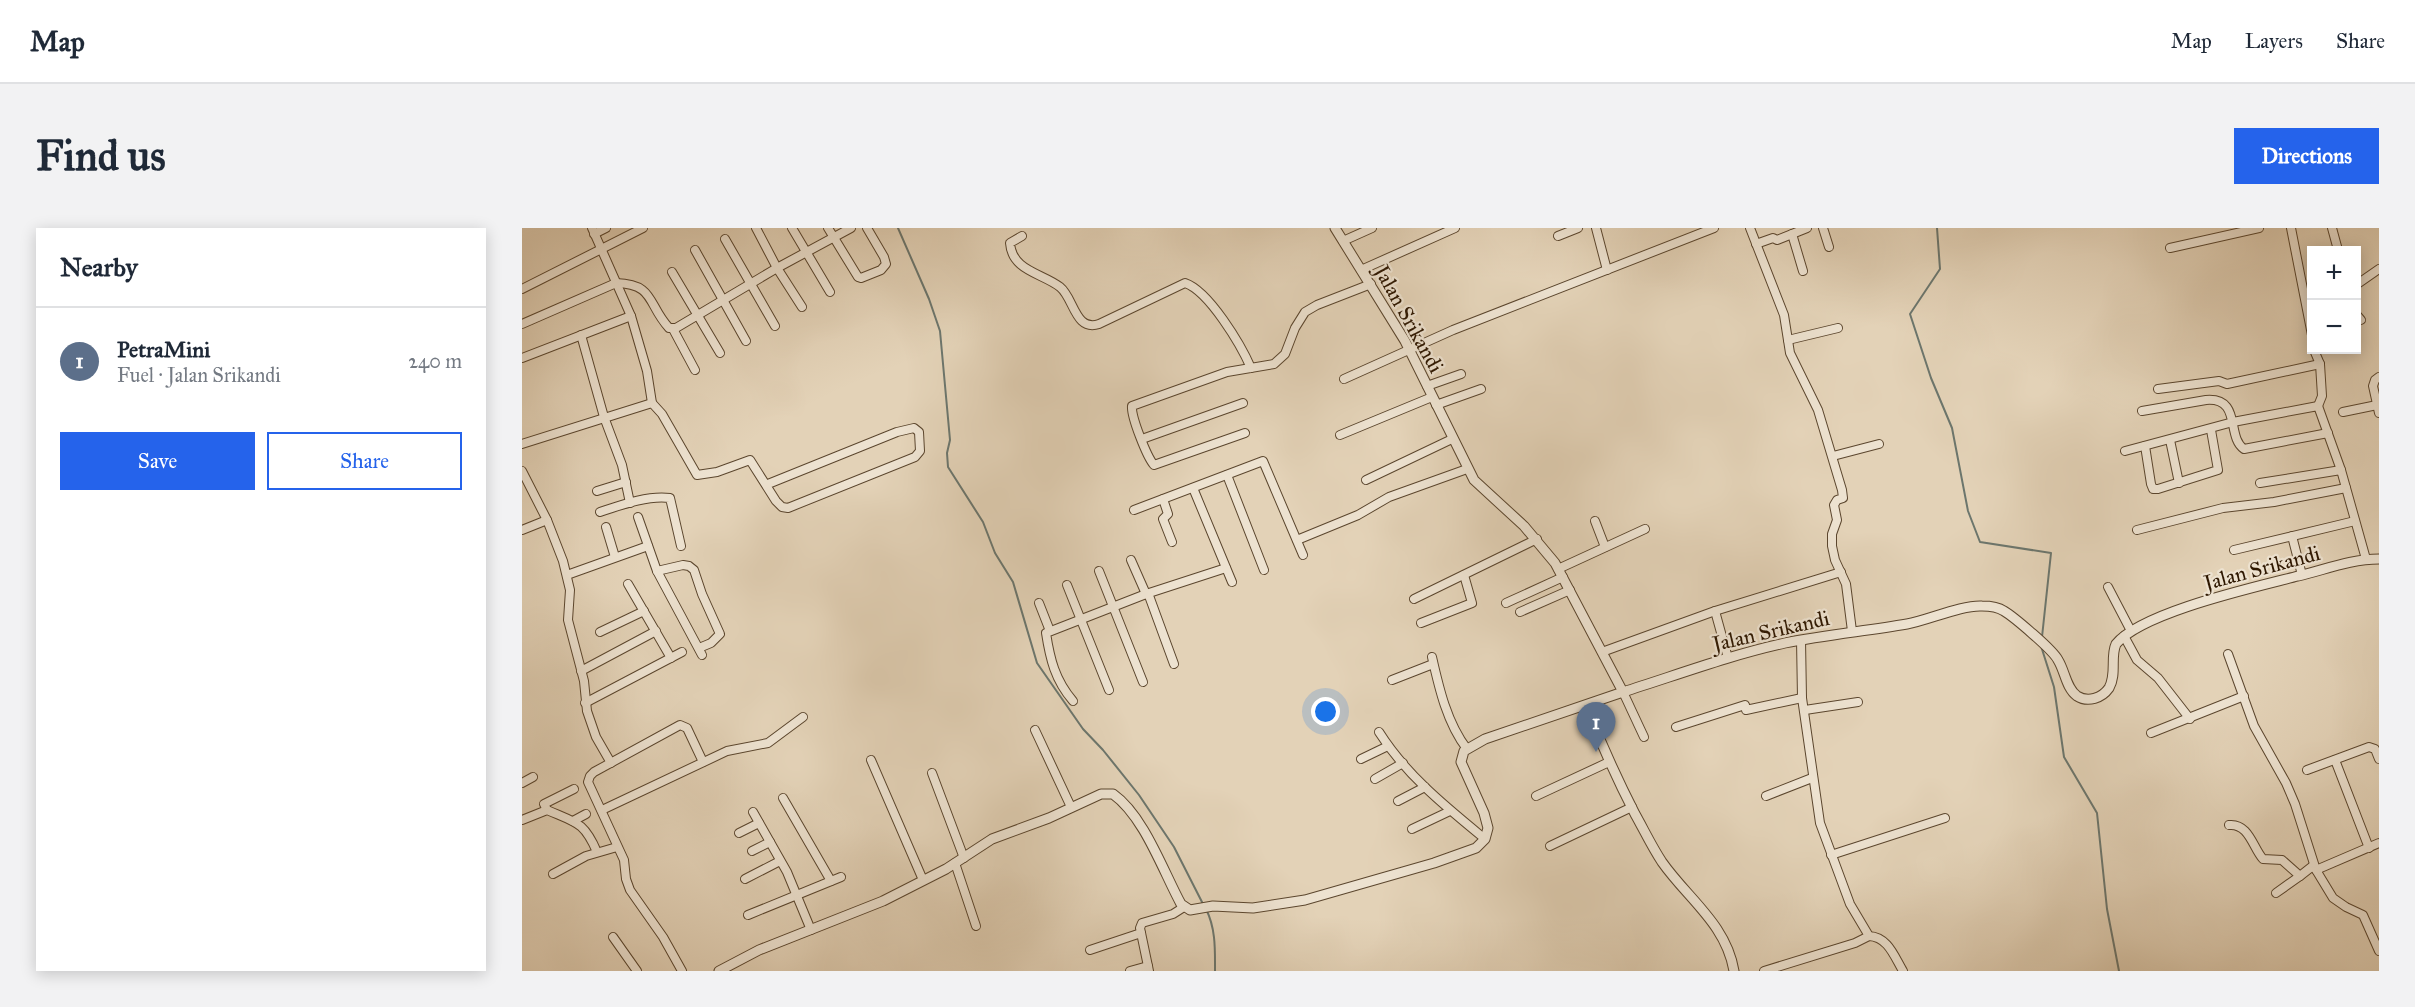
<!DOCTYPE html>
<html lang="en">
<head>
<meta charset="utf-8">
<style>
  :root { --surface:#fff; --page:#f2f2f3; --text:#1f2937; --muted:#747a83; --line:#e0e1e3; --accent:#2563eb }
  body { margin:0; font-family:"IM FELL Great Primer",serif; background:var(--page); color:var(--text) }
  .controls { position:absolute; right:18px; top:18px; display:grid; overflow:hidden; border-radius:0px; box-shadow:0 3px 15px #0003 }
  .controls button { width:54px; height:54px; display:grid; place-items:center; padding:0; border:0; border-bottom:2px solid var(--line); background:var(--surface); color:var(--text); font:30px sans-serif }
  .you { position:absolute; left:804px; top:484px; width:21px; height:21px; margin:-15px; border:4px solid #fff; border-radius:50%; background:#1a73e8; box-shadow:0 0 0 9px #1a73e833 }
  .badge { display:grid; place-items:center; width:39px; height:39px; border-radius:50%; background:var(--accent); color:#fff; font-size:20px; font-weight:700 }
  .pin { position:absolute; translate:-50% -50px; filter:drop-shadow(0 2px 3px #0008) }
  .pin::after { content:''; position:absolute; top:32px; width:21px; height:18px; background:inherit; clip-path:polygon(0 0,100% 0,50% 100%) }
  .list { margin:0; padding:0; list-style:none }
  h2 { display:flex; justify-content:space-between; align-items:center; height:78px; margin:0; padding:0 24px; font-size:26px }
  h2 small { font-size:20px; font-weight:400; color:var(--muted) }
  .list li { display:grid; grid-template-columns:39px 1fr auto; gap:18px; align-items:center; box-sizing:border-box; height:108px; padding:0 24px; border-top:2px solid var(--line) }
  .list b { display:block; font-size:22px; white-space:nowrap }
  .list p { margin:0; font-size:20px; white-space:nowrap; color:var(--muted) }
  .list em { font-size:20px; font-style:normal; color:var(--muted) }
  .actions { display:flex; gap:12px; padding:18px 24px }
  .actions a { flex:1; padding:14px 0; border:2px solid var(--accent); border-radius:0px; text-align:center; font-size:21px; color:var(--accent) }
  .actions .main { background:var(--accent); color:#fff }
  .map { position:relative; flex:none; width:1857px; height:743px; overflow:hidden; border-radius:0px }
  header { display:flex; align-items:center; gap:36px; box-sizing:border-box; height:84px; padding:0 30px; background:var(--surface); border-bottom:2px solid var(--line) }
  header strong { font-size:28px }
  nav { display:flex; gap:33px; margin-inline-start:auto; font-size:21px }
  .intro { display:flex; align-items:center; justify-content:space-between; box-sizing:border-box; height:144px; padding:0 36px }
  h1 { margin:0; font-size:42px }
  .button { padding:15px 27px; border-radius:0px; background:var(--accent); color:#fff; font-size:21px; font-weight:700 }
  main { display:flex; gap:36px; padding:0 36px }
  aside { flex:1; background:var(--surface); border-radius:0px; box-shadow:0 3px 15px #0003 }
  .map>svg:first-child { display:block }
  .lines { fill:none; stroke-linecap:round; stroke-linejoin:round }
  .stream { stroke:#6c766d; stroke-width:2 }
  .minor-casing { stroke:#5b462e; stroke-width:10 }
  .tertiary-casing { stroke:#5b462e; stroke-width:11 }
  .minor { stroke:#ede2d0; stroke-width:8 }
  .tertiary { stroke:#ede2d0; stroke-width:9 }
  .labels { text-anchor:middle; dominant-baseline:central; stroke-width:4.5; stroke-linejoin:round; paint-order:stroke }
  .street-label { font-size:21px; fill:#2e1700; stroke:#ede2d0 }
</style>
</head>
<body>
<header>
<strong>Map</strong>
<nav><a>Map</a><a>Layers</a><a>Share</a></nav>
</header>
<div class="intro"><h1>Find us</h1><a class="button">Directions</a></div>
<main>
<aside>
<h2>Nearby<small></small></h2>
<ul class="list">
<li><span class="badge" style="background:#5c6f8a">1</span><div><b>PetraMini</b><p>Fuel · Jalan Srikandi</p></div><em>240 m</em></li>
</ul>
<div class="actions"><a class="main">Save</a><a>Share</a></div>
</aside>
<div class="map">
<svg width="1857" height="743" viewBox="0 0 1857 743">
  <rect width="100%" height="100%" fill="#e3d2b7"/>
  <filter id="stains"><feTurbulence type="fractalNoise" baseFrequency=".00333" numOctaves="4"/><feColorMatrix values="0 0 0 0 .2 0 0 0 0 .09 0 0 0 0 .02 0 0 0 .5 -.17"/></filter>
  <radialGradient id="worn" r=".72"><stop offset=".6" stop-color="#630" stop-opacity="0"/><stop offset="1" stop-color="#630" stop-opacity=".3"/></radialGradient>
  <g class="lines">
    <g class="stream">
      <path d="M376,0L407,71L418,103L428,212L425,225L426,239L461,294L473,325L491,354L515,435L561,501L581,522L617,567L652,619L681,676"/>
      <path d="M1415,0L1418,41L1388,86L1409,150L1430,200L1446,283L1458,314L1529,325L1520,409"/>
      <path d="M1519,418L1532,459L1542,529L1575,585L1585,681L1597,743"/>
      <path d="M684,681C694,701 693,722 693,743"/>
    </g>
    <defs>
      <g id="minor">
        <path d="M70,0L109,88L125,143L130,175"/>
        <path d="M234,0L255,40L280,79"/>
        <path d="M270,0L308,64"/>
        <path d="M306,0L336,49L339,50L359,42L364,36L362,29L345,0"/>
        <path d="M1074,0L1085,42"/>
        <path d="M1228,0L1262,87L1268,125L1296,182L1320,262L1321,270L1315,272L1312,277L1315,292L1310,306V318L1313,332L1324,356L1330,403"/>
        <path d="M1301,0L1307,19"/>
        <path d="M1769,0L1790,107"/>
        <path d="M1810,0L1816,22"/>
        <path d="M72,6L84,0"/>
        <path d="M1270,6L1281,43"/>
        <path d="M500,8L488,15C490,43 520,45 538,59C552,70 553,104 577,96L663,55C687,63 719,117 729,140"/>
        <path d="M1036,8L1056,0"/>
        <path d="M203,11L253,98"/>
        <path d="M821,13L850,0"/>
        <path d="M1234,16L1251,10L1255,12L1285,0"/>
        <path d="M1648,20L1737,0"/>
        <path d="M173,22L224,113"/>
        <path d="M839,42L933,0"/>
        <path d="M150,44L198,125"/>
        <path d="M1834,57L1857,41"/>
        <path d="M0,61L121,0"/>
        <path d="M1834,86L1839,92"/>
        <path d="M0,96L94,55C133,56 125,76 147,100H154L255,40L329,0"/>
        <path d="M151,101L173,142"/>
        <path d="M59,107L82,189L100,237L108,275"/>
        <path d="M1266,112L1316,100"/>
        <path d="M1792,122L1798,136L1800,168L1796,178"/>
        <path d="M0,130L109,88"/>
        <path d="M1857,149L1853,152L1851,158L1857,185"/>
        <path d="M822,151L931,102L1192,0"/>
        <path d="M905,158L939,146"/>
        <path d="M1636,161L1697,153L1705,156L1798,136"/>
        <path d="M914,177L959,161"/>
        <path d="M1620,183L1684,172C1720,169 1704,209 1722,221L1806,205"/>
        <path d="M1821,184L1855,177"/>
        <path d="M723,205L632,237C625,229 609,189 610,178L705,144L752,136L763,126L773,100L783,84L795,77L849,56"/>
        <path d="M818,207L910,169"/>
        <path d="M620,211L721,175"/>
        <path d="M1648,212L1657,255"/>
        <path d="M0,216L130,175L140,186L175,247L195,244L228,232L254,273L260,279L266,280L393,229L398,223L397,204L392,200L375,204L246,256"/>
        <path d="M1623,218L1629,256L1631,261H1636L1696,242L1689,202"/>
        <path d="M1603,223L1711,194L1796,178L1819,242L1844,331"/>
        <path d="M1311,228L1357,216"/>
        <path d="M0,243L25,292L41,333L48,362L46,392L62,453L65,483L74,509L89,535"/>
        <path d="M705,247L742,342"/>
        <path d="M844,252L930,211"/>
        <path d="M1738,255L1819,242"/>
        <path d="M671,260L710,354"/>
        <path d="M75,263L104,254"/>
        <path d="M641,271L646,286L641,291L650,314"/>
        <path d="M612,282L741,233L781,327"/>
        <path d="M78,284C99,277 126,267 148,270L159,318"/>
        <path d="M116,289L135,343L180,427"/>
        <path d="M1073,293L1083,319"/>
        <path d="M84,299L93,329"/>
        <path d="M0,302L25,292"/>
        <path d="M1615,302L1701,280L1752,274L1824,260"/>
        <path d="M1770,308L1780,347"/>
        <path d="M775,312L836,287L867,269L945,241"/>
        <path d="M1712,322L1833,293"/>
        <path d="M609,332L624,366"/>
        <path d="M1036,341L1123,301"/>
        <path d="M135,343L161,337L167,338L172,342L180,366L198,406L189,415L177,420"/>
        <path d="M577,343L621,454"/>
        <path d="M45,347L126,318"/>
        <path d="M106,356L149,430"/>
        <path d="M545,357L587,462"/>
        <path d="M1586,359L1609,403"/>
        <path d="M626,365L652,436"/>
        <path d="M892,371L1015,311"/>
        <path d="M517,375L528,403"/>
        <path d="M984,375L1041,349"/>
        <path d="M1193,383L1206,430"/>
        <path d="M998,384L1048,362"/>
        <path d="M899,395L950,375L942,347"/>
        <path d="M78,404L122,383"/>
        <path d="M1602,408L1615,432L1636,450L1668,491"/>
        <path d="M1279,412L1280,470L1298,595L1328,676L1347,708C1366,709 1372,728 1381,743"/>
        <path d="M1080,424L1193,383L1319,344"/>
        <path d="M1706,426L1732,498L1764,555L1773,576L1794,642L1811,670L1824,679L1841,687L1857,723"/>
        <path d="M910,429C917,460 925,495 945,521"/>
        <path d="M59,443L134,403"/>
        <path d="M870,452L911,436"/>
        <path d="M1101,464L1122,509"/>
        <path d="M551,473C533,452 528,431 524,405L624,366L704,340"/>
        <path d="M63,475L160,424"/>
        <path d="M1283,482L1336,474"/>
        <path d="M1154,499L1223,477L1224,482L1280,470"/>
        <path d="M513,502L549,579"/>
        <path d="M857,504C884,547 924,579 963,611"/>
        <path d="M1629,505L1722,468"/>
        <path d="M839,531L866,518"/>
        <path d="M349,532L401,652"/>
        <path d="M1813,532L1847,620"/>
        <path d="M1785,542L1847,519L1853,521L1857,531"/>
        <path d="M410,545L442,630"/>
        <path d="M853,551L881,535"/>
        <path d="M0,555L11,549"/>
        <path d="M1014,568L1087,534"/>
        <path d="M1244,568L1290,550"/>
        <path d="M261,570L309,653"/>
        <path d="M876,573L903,559"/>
        <path d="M25,582L22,576L52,561"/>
        <path d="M80,582L205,523L246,515L281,489"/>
        <path d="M231,584L265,644L289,702"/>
        <path d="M0,592L25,582C55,595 62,594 75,624"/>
        <path d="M51,593L64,586"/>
        <path d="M1707,597C1727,595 1731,620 1741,631L1760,632L1778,648L1792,637"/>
        <path d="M890,601L928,583"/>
        <path d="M217,605L237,595"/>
        <path d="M1028,618L1110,579"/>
        <path d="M230,623L248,614"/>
        <path d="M1309,627L1423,590"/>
        <path d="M433,635L454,698"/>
        <path d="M1794,642L1857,615"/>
        <path d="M31,646L64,628L95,619"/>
        <path d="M223,651L258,633"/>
        <path d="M1754,665L1778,648"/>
        <path d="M226,687L319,649"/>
        <path d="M91,709L115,743"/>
        <path d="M568,722L619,705"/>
        <path d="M160,743L141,709L108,662L104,651L102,632L66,554L68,548L72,544L158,497L165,500L181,534"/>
        <path d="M608,743L626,738"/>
        <path d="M627,743L618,700L620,695L651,686L662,679"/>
        <path d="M1242,743L1333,715L1347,708"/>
      </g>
      <g id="tertiary">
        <path d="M813,0L883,113L952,252L1002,298L1033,335L1101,464C1155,447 1208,427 1263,415C1303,407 1344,403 1385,396C1407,392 1439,377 1460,378C1468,378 1476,379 1482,383C1492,389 1531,422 1536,432C1543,443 1544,460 1555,468C1566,475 1580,470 1587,460C1595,446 1588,429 1594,416C1620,384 1734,359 1776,348C1802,342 1829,331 1857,331"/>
        <path d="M1064,478C1079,515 1095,551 1113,586C1122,602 1130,619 1140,634C1166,671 1204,696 1212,743"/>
        <path d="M197,743L237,722L361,673L424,641L470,611L527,590L579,566H591C622,588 641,643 659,676L668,682L691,678L731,680L783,672L912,635L954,620L963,611L966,600L962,585L939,534L942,523L963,511L1101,464"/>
      </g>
    </defs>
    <use href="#minor" class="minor-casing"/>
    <use href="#tertiary" class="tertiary-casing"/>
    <use href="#minor" class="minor"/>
    <use href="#tertiary" class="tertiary"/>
  </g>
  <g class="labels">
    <g class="street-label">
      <text transform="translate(887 91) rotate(61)">Jalan Srikandi</text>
      <text transform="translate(1740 340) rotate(-15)">Jalan Srikandi</text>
      <text transform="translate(1249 403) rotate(-13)">Jalan Srikandi</text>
    </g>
  </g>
  <rect width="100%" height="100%" filter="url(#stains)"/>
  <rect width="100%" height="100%" fill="url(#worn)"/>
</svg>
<div class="controls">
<button>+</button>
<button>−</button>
</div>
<div class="you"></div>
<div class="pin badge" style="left:1074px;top:524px;background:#5c6f8a">1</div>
</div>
</main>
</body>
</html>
